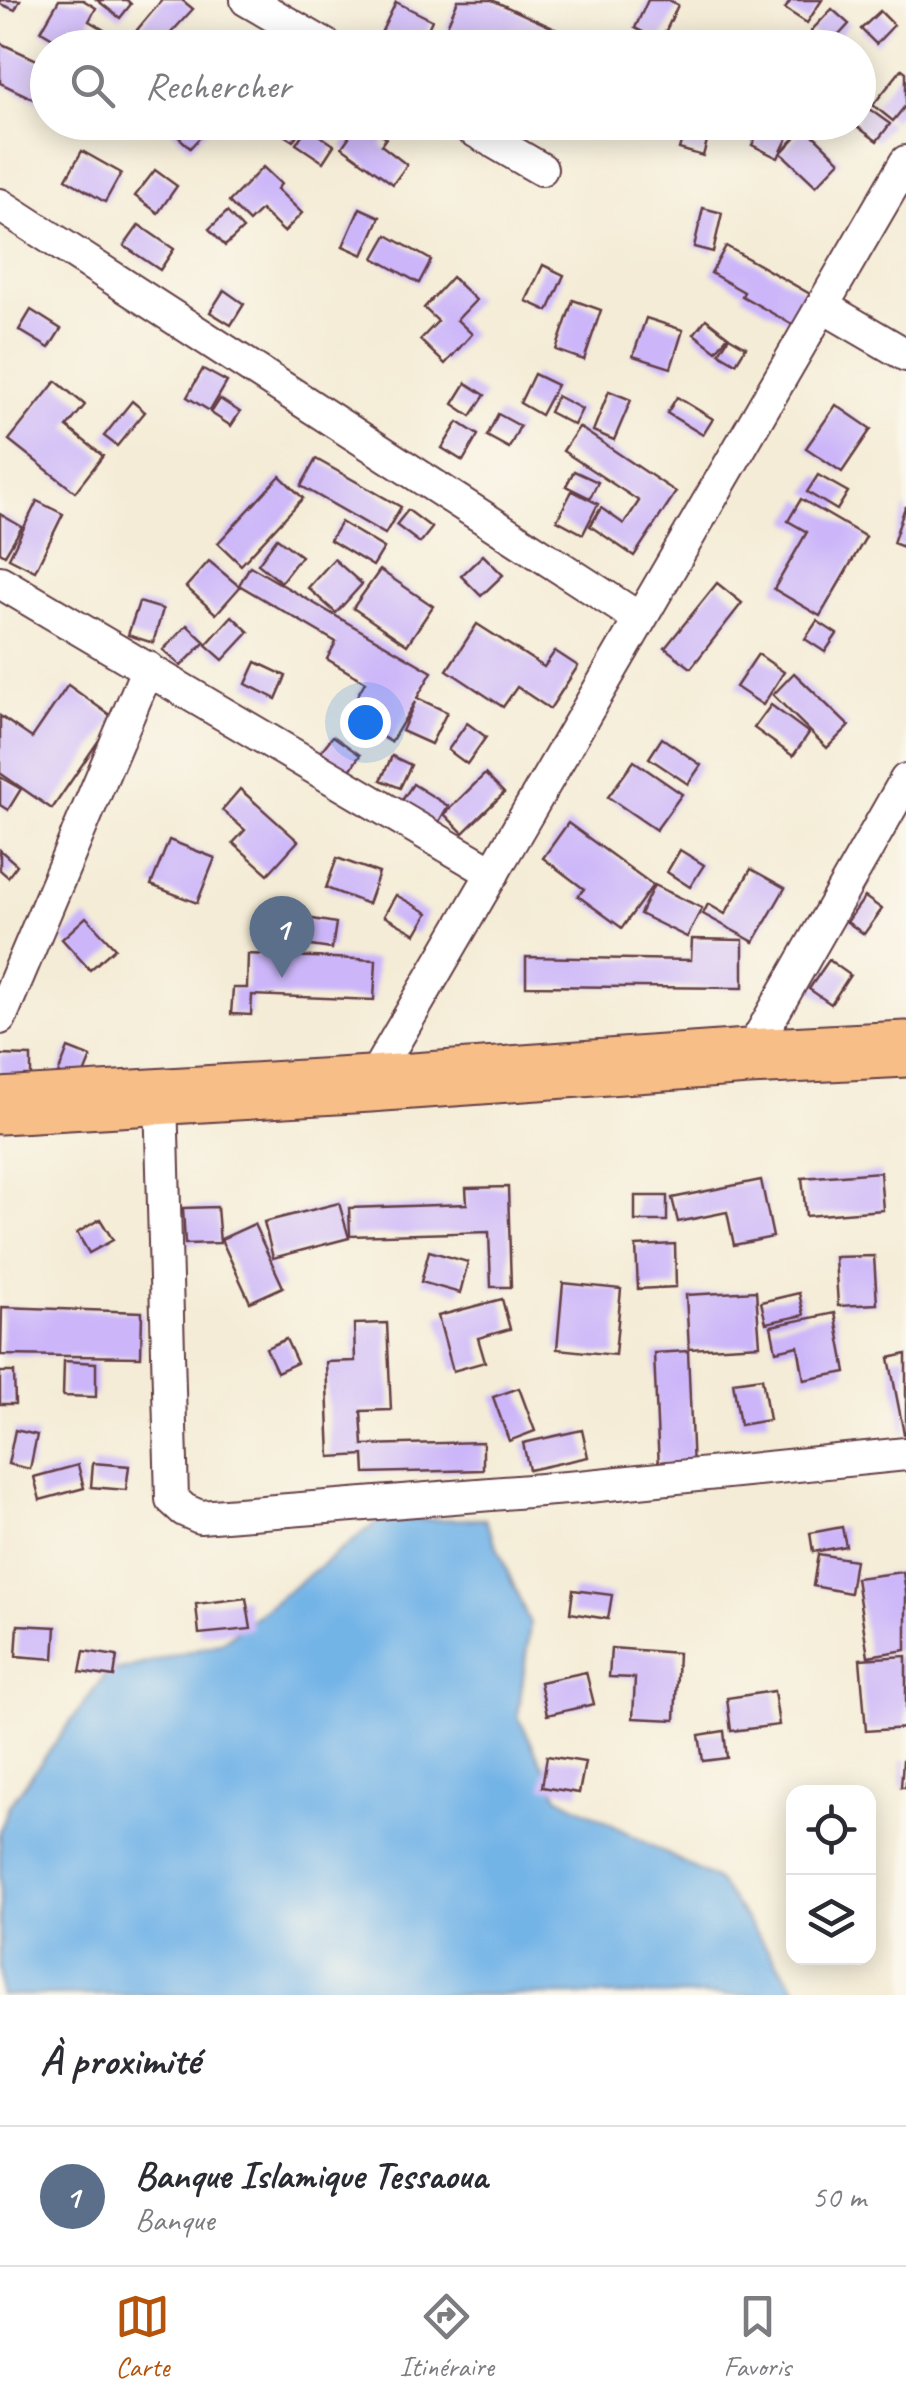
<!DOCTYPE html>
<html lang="fr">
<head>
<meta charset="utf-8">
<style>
  :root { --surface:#fff; --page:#f2f2f3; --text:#2b2b33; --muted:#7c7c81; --line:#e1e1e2; --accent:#b45309 }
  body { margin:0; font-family:Caveat,sans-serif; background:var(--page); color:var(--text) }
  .controls { position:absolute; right:30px; bottom:30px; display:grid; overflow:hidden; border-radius:20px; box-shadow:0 5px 25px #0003 }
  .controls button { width:90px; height:90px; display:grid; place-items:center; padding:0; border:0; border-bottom:2px solid var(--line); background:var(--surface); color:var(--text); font:50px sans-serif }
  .you { position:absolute; left:365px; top:722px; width:35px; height:35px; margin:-25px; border:8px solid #fff; border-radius:50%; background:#1a73e8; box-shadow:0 0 0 15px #1a73e833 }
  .badge { display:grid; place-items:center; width:65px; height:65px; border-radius:50%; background:var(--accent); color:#fff; font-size:32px; font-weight:700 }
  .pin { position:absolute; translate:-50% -82px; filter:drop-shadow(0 2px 5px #0008) }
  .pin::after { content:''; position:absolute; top:52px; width:35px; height:30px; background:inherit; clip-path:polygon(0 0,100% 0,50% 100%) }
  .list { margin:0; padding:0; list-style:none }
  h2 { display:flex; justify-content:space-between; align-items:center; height:130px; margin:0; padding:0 40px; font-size:42px }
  h2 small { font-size:32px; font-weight:400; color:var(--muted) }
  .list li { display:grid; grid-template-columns:65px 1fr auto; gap:30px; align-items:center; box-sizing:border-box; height:140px; padding:0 40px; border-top:2px solid var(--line) }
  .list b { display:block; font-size:38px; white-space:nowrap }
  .list p { margin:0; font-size:32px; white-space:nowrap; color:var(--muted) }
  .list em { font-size:32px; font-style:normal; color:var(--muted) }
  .icon { flex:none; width:55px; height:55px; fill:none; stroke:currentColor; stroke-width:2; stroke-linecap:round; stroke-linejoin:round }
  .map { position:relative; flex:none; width:906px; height:1995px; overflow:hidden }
  .search { position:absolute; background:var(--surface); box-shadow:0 5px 25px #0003; left:30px; right:30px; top:30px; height:110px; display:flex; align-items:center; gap:25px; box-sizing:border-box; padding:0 35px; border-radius:55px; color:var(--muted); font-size:38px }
  .sheet { height:270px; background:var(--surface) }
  nav { display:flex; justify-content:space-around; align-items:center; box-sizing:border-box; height:140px; border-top:2px solid var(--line); background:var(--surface); font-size:28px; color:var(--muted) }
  nav a { display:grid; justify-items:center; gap:5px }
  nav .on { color:var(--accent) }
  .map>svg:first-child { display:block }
  .water { fill:#73b4e7; stroke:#5e6a89; stroke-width:2.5 }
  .building { fill:#ccb6f9 }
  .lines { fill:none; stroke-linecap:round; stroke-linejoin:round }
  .street-casing { stroke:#643e45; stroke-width:36 }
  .highway-casing { stroke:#643e45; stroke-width:59 }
  .street { stroke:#fff; stroke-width:32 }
  .highway { stroke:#f7be87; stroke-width:55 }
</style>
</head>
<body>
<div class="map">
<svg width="906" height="1995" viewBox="0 0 906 1995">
  <rect width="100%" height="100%" fill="#fbf7ec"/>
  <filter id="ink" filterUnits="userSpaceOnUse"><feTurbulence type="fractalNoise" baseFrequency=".01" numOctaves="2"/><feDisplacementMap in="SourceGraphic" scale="20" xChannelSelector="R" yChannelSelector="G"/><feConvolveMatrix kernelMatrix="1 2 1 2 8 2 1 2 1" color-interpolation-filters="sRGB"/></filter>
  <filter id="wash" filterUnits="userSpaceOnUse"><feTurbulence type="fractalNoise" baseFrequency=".0048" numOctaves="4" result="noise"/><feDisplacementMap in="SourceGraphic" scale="40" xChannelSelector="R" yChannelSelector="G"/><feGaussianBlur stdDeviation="2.25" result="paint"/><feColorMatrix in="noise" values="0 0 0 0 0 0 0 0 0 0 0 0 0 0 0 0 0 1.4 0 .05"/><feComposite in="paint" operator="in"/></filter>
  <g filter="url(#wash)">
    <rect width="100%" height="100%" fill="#f4ecd6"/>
    <path class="water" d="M485,1519L530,1624L518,1716L558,1796L718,1881L801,1995H0V1832L8,1807L106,1674L222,1642L380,1520Z"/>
    <g id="blocks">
      <g class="building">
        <path d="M0,0H20L15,10L0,4Z"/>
        <path d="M59,0H83L96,8L89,21L109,33L101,48H70L41,31Z"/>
        <path d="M97,0H127L131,4L120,18Z"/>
        <path d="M162,0H182L193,9L157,48L137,30Z"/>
        <path d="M458,0H492L573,37L568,48H519L504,41L501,48H489L446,28Z"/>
        <path d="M648,0H668L678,5L661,41L635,28Z"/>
        <path d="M791,0H822L807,23L785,9Z"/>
        <path d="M396,2L432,20L419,48L382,31Z"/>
        <path d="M832,9L849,24L828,47L811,31Z"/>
        <path d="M880,11L894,25L876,44L861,29Z"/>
        <path d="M0,43L48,65V106L0,83Z"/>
        <path d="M902,69L906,72V105L893,121L873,105Z"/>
        <path d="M858,101L890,124L877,141L851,122H858Z"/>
        <path d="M163,122H214L190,148Z"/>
        <path d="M264,122H305L293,141Z"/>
        <path d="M329,122H365L386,138L381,145L407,165L393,184L342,147L349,137Z"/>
        <path d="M687,122H712L703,156L679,149Z"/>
        <path d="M762,125L788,137L778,158L752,145Z"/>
        <path d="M307,127L334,145L323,162L296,144Z"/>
        <path d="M805,127L840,161L816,186L781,153Z"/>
        <path d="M82,151L121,173L105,202L66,179Z"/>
        <path d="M263,167L281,184L277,189L302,213L284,232L261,210L249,222L229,202Z"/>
        <path d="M155,170L177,186L158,213L135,196Z"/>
        <path d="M360,208L380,217L363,255L343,246Z"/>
        <path d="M703,208L722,213L713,252L694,247Z"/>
        <path d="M227,212L243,229L225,246L209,229Z"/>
        <path d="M139,225L174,249L160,270L124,246Z"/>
        <path d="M387,235L431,260L419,283L374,258Z"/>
        <path d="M726,246L810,294L793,325L742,296L744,292L711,273Z"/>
        <path d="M543,265L564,275L548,311L526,301Z"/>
        <path d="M452,277L476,300L457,320L472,334L445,364L420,340L438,321L424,308Z"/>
        <path d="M224,290L244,304L231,325L210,312Z"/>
        <path d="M573,300L601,310L584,360L556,350Z"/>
        <path d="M31,310L61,329L49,348L19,330Z"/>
        <path d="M646,318L683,330L671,368L633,356Z"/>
        <path d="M706,319L728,336L716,351L694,334Z"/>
        <path d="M729,337L746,347L736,363L719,353Z"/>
        <path d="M203,369L227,382L210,411L187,397Z"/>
        <path d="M534,374L557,385L541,415L520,403Z"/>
        <path d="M56,381L85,405L67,427L103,456L75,492L9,440Z"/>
        <path d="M466,383L485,395L471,416L453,404Z"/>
        <path d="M609,391L631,400L614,440L593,431Z"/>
        <path d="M557,396L582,409L574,425L549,412Z"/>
        <path d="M677,397L713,419L703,435L667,413Z"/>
        <path d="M220,399L240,412L231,426L211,413Z"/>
        <path d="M132,401L145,412L117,446L104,436Z"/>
        <path d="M836,405L871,429L842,472L806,448Z"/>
        <path d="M498,414L520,426L509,448L487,436Z"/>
        <path d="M458,422L478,435L463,461L442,448Z"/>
        <path d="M579,427L676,492L634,556L590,526L601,508L624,524L639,501L563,451Z"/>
        <path d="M316,459L401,507L385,534L301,486Z"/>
        <path d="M574,471L598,482L590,498L566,486Z"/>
        <path d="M818,475L848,492L837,510L807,492Z"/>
        <path d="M280,476L303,498L241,565L218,543Z"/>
        <path d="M572,491L598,504L583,534L557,520Z"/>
        <path d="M801,499L866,537L820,616L774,589L807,532L788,521Z"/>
        <path d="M37,501L63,514L35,571L9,558Z"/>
        <path d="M905,507H906V548L893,543Z"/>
        <path d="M408,510L432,528L420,543L396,525Z"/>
        <path d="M0,514L22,527L5,555L0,552Z"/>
        <path d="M341,522L384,548L373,566L330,540Z"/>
        <path d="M277,538L301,556L281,582L258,564Z"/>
        <path d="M483,555L503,575L481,596L461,576Z"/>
        <path d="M334,559L362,584L336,613L308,588Z"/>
        <path d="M209,561L240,587L216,614L186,587Z"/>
        <path d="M250,566L432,672L417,698L447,712L431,744L402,731L415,702L391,742L371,730L382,711L357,696L365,682L327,659L336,642L239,585Z"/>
        <path d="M380,570L433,606L407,645L353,608Z"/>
        <path d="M717,583L742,603L691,668L665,648Z"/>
        <path d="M139,602L163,609L153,643L128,635Z"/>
        <path d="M232,616L249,632L223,660L206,645Z"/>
        <path d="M817,621L837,634L825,652L805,639Z"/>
        <path d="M477,624L544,667L555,651L578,666L550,709L517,687L503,707L447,670Z"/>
        <path d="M187,625L205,642L181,666L163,650Z"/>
        <path d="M758,654L784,672L763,705L736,687Z"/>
        <path d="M256,662L286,676L276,699L246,684Z"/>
        <path d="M794,673L849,726L827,748L773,695Z"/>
        <path d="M68,685L114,718L52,809L0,773V716L32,738Z"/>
        <path d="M771,705L809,733L793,756L754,728Z"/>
        <path d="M467,723L486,737L467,764L448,750Z"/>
        <path d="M333,736L360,755L349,772L321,751Z"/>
        <path d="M662,738L701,765L688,784L649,758Z"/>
        <path d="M392,756L411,765L400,788L381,780Z"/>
        <path d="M634,761L682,794L656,830L608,797Z"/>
        <path d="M485,774L504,793L463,833L444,814Z"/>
        <path d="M0,777L21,789L8,810L0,805Z"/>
        <path d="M413,784L448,806L437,825L401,802Z"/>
        <path d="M240,789L298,841L268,874L233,843L245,830L222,810Z"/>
        <path d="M568,823L653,885L622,928L578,896L584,889L543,858Z"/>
        <path d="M169,840L215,858L197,903L151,885Z"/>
        <path d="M0,850L17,865L8,877L0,870Z"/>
        <path d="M680,850L704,865L690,887L667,872Z"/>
        <path d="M337,858L379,873L368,904L326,888Z"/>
        <path d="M751,869L785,888L754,942L703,914L708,904L725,914Z"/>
        <path d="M654,885L702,908L687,937L640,914Z"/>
        <path d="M396,895L428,913L416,934L384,916Z"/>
        <path d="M865,897L882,909L864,934L847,922Z"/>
        <path d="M86,917L115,948L90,970L62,939Z"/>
        <path d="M307,918L336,923L332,949L303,945Z"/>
        <path d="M692,939L743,940V988L526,986V957L691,960Z"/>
        <path d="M248,954L376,960L374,1000L252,995L251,1015L231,1014L233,988H247Z"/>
        <path d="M829,960L850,975L831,1004L809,989Z"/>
        <path d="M68,1048L91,1057L78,1089L56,1079Z"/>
        <path d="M0,1055L31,1056V1085H0Z"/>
        <path d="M880,1172L883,1210L806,1216L802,1178Z"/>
        <path d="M761,1180L773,1237L734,1245L727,1212L678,1222L672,1198Z"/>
        <path d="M508,1187L511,1287H491L489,1232L350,1236L349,1208L467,1204L466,1188Z"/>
        <rect x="635" y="1196" width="32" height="25"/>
        <path d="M339,1203L349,1238L273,1258L264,1222Z"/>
        <path d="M217,1207L220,1243L185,1244L183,1208Z"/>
        <path d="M100,1219L113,1240L89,1253L77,1233Z"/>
        <path d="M254,1224L283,1287L250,1302L221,1239Z"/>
        <path d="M675,1244L676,1287L638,1289L636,1246Z"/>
        <path d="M429,1251L468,1262L460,1293L421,1282Z"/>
        <path d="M874,1256L877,1304L838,1306L835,1257Z"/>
        <path d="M563,1283L621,1289L615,1355L557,1349Z"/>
        <path d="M756,1291L760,1345L689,1349L686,1295Z"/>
        <path d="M799,1293L804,1315L766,1323L761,1302Z"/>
        <path d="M502,1299L510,1329L478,1338L485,1362L453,1371L438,1316Z"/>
        <path d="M2,1307L142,1312L141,1357L1,1355Z"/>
        <path d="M835,1313L846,1372L804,1380L798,1346L776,1351L771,1326Z"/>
        <path d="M387,1323L391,1410L361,1411L363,1445L483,1442V1470L365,1473L364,1455L330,1457L326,1362L355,1361L354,1324Z"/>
        <path d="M286,1339L297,1363L277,1372L266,1348Z"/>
        <path d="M688,1351L693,1469H659L654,1353Z"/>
        <path d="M906,1354V1434H904L889,1358Z"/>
        <path d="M64,1361L96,1363V1397L63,1396Z"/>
        <path d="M0,1372H14L15,1404H0Z"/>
        <path d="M762,1378L769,1420L740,1425L733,1382Z"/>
        <path d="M519,1388L535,1431L509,1441L493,1397Z"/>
        <path d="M15,1430L37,1435L30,1469L8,1464Z"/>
        <path d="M582,1430L588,1457L529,1470L523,1443Z"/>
        <path d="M93,1463L129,1466L126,1490L91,1487Z"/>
        <path d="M78,1465L84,1488L40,1500L34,1477Z"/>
        <path d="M842,1527L846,1546L813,1552L810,1533Z"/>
        <path d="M818,1554L855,1560L850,1593L813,1586Z"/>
        <path d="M903,1572L906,1592V1650L868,1656L856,1578Z"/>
        <path d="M573,1590L612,1595L608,1619L570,1613Z"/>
        <path d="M246,1598L251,1629L199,1634L196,1604Z"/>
        <path d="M18,1625L56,1627L54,1659L16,1656Z"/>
        <path d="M611,1648L678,1653L675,1720L633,1718L635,1678L609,1677Z"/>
        <path d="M84,1651L117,1656L114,1677L80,1672Z"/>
        <path d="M906,1656V1728L866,1731L860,1659Z"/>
        <path d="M586,1672L594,1704L547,1715L540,1682Z"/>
        <path d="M774,1691L779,1725L731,1731L727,1698Z"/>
        <path d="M724,1731L727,1758L703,1761L699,1735Z"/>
        <path d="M547,1756L585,1762L579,1793L542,1787Z"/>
        <path d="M903,1760H906V1787H901Z"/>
      </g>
    </g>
  </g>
  <g filter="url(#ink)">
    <use href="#blocks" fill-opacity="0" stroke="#643e45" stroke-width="2.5"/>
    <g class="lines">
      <defs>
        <g id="street">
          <path d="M247,0L330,48"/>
          <path d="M460,122L541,169"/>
          <path d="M0,205L640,619"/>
          <path d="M822,306L906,355"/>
          <path d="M0,582L493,873"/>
          <path d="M0,1018L148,668"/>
          <path d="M748,1057L906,780"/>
          <path d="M370,1084L906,162"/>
          <path d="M161,1096L172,1499L184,1510L200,1517L579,1487L906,1454"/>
        </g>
        <path id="highway" d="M0,1106L370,1084L748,1057L906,1049"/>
      </defs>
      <use href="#street" class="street-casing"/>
      <use href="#highway" class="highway-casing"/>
      <use href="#street" class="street"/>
      <use href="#highway" class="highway"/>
    </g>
  </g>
</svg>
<div class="controls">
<button><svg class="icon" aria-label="locate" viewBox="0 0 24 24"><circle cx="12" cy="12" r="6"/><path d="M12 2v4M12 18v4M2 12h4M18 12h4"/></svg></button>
<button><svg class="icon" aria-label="layers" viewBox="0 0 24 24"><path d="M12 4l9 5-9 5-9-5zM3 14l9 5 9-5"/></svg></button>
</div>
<div class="you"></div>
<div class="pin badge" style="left:282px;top:978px;background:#5c6f8a">1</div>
<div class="search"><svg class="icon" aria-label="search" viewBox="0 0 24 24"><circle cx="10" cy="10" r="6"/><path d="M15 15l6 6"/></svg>Rechercher</div>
</div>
<section class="sheet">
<h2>À proximité<small></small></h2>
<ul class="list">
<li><span class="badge" style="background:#5c6f8a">1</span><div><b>Banque Islamique Tessaoua</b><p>Banque</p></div><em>50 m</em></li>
</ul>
</section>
<nav>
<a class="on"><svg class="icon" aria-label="map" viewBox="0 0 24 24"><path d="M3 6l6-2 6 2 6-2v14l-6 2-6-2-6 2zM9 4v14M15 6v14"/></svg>Carte</a>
<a><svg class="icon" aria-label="directions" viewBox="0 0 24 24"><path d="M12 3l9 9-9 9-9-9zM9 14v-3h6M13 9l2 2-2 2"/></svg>Itinéraire</a>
<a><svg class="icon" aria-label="saved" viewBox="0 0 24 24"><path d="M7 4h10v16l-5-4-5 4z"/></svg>Favoris</a>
</nav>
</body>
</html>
